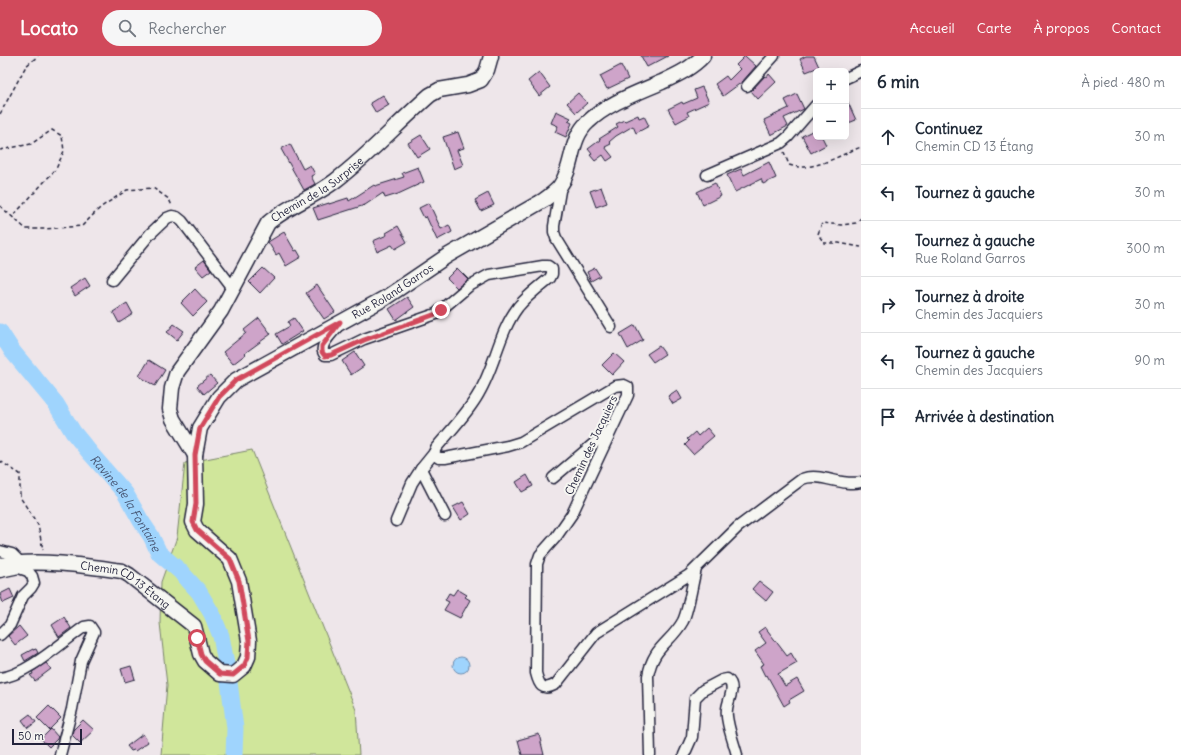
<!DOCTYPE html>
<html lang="fr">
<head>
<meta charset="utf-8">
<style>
  :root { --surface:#fff; --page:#f6f6f7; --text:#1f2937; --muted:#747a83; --line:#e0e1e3; --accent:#d1495b }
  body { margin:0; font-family:Delius,sans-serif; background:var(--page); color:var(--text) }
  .controls { position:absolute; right:12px; top:12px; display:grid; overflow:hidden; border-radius:6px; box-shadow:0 4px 16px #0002 }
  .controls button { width:36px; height:36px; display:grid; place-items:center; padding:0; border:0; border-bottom:1px solid var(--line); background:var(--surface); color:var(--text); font:20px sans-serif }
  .scale { position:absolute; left:12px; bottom:10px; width:70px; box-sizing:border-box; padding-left:4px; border:2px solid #22223b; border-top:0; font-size:11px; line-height:14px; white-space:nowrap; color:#22223b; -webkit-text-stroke:3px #f6f6f2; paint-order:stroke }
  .stop { position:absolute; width:12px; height:12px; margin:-9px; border:3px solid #d1495b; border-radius:50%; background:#fff }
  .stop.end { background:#d1495b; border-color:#fff; box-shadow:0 1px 4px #0008 }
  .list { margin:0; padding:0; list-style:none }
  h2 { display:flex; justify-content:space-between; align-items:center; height:52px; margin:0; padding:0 16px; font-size:17px }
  h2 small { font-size:13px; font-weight:400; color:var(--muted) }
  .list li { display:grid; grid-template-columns:26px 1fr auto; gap:12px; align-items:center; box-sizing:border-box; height:56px; padding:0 16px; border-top:1px solid var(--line) }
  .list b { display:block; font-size:15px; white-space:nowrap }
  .list p { margin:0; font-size:13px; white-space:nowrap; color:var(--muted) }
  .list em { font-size:13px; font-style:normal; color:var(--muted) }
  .icon { flex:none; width:22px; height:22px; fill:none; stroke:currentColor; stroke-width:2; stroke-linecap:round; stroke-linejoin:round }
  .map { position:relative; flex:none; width:861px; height:699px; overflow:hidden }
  header { display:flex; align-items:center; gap:24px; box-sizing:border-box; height:56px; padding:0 20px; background:var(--accent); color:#fff }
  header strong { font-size:19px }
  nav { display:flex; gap:22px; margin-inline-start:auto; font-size:14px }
  .search { width:280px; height:36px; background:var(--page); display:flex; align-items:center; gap:10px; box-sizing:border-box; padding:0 14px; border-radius:22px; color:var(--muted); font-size:15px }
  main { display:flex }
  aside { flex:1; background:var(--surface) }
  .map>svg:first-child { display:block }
  .green { fill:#d0e69b; stroke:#79846b }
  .water { fill:#9fd4fd; stroke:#6d8daf }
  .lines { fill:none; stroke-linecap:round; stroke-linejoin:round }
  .river { stroke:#9fd4fd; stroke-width:17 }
  .building { fill:#cea4c9; stroke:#22223b }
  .street-casing { stroke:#22223b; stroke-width:13 }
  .secondary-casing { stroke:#22223b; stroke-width:17 }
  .path { stroke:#22223b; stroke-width:1.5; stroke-dasharray:4 3; stroke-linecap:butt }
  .street { stroke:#f6f6f2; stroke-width:10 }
  .secondary { stroke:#f6f6f2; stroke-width:14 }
  .route { stroke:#d1495b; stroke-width:5 }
  .labels { text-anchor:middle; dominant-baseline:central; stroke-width:4; stroke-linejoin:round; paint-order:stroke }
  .street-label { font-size:11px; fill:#22223b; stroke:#f6f6f2 }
  .water-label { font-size:12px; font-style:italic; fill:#485775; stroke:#f6f6f2 }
</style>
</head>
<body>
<header>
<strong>Locato</strong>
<div class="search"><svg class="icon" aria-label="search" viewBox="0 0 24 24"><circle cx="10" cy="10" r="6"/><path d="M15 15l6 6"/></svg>Rechercher</div>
<nav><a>Accueil</a><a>Carte</a><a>À propos</a><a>Contact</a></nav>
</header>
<main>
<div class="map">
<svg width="861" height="699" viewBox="0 0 861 699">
  <rect width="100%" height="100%" fill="#eee6ea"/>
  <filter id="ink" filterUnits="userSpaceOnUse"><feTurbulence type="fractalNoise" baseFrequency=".025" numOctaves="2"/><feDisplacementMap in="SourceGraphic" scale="8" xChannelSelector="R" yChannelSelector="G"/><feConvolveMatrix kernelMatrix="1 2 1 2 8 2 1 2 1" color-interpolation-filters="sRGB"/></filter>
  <g filter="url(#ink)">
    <path class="green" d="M252,394L356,654L359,699H161L167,629L160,567L161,526L177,481L185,407Z"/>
    <circle class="water" cx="461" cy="609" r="8"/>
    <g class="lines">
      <path class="river" id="s1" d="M0,276L13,296L56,348L73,376L91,398L125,437L141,465L151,480L159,497L180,515L199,536L212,558L221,580L228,618L235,672L234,699"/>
    </g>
    <g class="building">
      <path d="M641,0H668L647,11Z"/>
      <path d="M745,0L756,10L742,26L723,40L715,28L726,20L729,24L740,13L736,9Z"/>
      <path d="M806,0H814L819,11L806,16L800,3Z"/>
      <path d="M621,9L628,23L607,33L600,20Z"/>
      <path d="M539,16L550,31L539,40L528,25Z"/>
      <path d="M769,18L776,26L758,43L751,35L765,20L767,21Z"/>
      <path d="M702,31L709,46L687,56L689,60L676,67L668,53L682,46L683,48L697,42L694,34Z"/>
      <path d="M578,37L587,47L576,57L567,47Z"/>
      <path d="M797,38L804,53L784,62L788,70L771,79L764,64L789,52L785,44Z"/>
      <path d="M383,39L389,49L376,57L370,47Z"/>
      <path d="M846,42L856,64L846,68Z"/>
      <path d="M556,55L571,62L568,65L572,67L566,81L555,76L558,70L551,67Z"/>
      <path d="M638,59L639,62L644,60L649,70L636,77L633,70L616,80L609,86L611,88L605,91L613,101L607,105L603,99L595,105L590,99L592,98L588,93L600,84L599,83L618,71L616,68L624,64L625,65Z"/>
      <path d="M816,73V81H822L826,89L811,97L802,80Z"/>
      <path d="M458,76L464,92L457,94L463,109L454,113L443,81Z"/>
      <path d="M421,79L430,93L417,101L408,87Z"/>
      <path d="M290,88L303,113L310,109L315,118L311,120L315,128L304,134L281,93Z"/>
      <path d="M769,106L776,122L763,128L761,123L735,136L727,119L741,113L744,119Z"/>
      <path d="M418,111L424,126L398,138L385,142L383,137L365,149L318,164L313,152L329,147V148L348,142L349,145L374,129L375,130L404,121L402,117Z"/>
      <path d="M715,127L721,140L703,149L697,136Z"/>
      <path d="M601,131L607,147L596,151L590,135Z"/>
      <path d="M488,137L494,149L481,155L475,144Z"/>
      <path d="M429,147L441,173L449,169L452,176L437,184L426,160L424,162L419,152Z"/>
      <path d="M398,170L407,186L395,193L392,189L377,196L373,185L387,179L386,177Z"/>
      <path d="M284,176L295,195L297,194L301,201L286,210L279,197L276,199L268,186Z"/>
      <path d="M204,204L211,214L203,220L195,211Z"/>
      <path d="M263,212L274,222L260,237L249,226Z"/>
      <path d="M457,212L468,223L457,232L447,222Z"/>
      <path d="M595,212L600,220L591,225L587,216Z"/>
      <path d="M85,222L90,230L75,240L70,232Z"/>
      <path d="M317,229L335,256L324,263L306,237Z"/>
      <path d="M195,233L207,246L193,260L181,247Z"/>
      <path d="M407,241L414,251L396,264L389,253Z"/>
      <path d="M127,247L133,258L119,267L113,256Z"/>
      <path d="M259,262L271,278L245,297L246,298L233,308L223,296L246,277L244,274Z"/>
      <path d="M294,262L303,275L282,288L276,278L290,270L288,266Z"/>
      <path d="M174,268L184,275L177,284L167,276Z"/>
      <path d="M635,269L643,284L628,293L620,278Z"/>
      <path d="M659,290L665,298L653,306L647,298Z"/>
      <path d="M355,296L364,310L351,319L342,305Z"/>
      <path d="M614,297L624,306L612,319L602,309Z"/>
      <path d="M149,304L165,314L155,330L139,320Z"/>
      <path d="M210,319L217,327L204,338L197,330Z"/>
      <path d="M677,334L682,343L673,348L668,340Z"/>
      <path d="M707,372L714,380L693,398L685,389L689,385L687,383L695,376L698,380Z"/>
      <path d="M527,419L533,430L522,436L516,426Z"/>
      <path d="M463,446L470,458L461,464L453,451Z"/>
      <path d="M759,525L773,536L766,545L752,533Z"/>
      <path d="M10,533L14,542L3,547L0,538Z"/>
      <path d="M457,533L467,539L465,541L470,544L460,562L444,554L449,546L445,544L449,537L453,539Z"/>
      <path d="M64,561L71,572L59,581L52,569Z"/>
      <path d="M19,570L27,580L15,589L8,580Z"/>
      <path d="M765,571L784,596L787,600L791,597L797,607L778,618L785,630L797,623L804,635L789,644L790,646L784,650L768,621L767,619L765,620L760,610L764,608L755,595L766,587L758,576Z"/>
      <path d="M33,593V594L36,593L38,597L25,605L22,599Z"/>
      <path d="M46,607L51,613L35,625L30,619L33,618L32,616Z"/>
      <path d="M131,610L135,623L125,626L121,613Z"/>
      <path d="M49,650L61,662L49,674L37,662Z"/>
      <path d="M30,658L36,666L28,672L22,664Z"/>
      <path d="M83,664L94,674L80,687L72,679L73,674Z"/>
      <path d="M51,673L58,681L57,683L49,691L41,683Z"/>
      <path d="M143,678L148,686L135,695L134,694L131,695L127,690Z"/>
      <path d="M539,678L544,699H522L518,684Z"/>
    </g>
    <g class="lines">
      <defs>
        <g id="street">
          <path d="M846,22L861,15"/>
          <path d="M747,30L774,0"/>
          <path d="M707,119L781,87L788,81L816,49"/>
          <path d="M561,129L554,170V176L556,182L611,271"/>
          <path d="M112,224L150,178L167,162L172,160L177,161L182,165L233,232"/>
          <path d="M338,270C332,278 317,290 325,299H331L364,283L436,258L469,230L489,219L543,210H548L552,213V218L550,222C539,231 527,240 518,251C499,276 495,310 479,337C468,357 451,374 436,392L434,397L436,400L439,402H445L508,390L521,386L615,330L624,329L628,331V339L572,458L556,481L540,499L537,508L536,617C539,629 542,636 556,628L596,577L689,519L738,471L802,423C821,416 841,431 861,426"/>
          <path d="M421,413L445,460"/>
          <path d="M553,422L611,373"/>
          <path d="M396,465L412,427L421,413L434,397"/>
          <path d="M0,495L12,498L21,507"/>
          <path d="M0,516L19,512L28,515L32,520L34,527L31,532L23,540L10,569L0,579"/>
          <path d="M0,622C27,619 61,587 84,571L90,570L94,576L81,605L72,653L60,699"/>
          <path d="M650,699L648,620C653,590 671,587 683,565C689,552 692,528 696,513"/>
          <path d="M684,699L692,681L695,642L703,634L722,624L727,623C737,631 728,643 727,653C725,664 734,687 737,699"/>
        </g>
        <g id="secondary">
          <path id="s2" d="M195,399L173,363L170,353L172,332L177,316L221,255L268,167C288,150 314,141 335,125C369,99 398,67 430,39L439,34L468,29L481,24L487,14L491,0"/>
          <path id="s3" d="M0,509C40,503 82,509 122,515L129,519L194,570L201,598L205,605L220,618L233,619L244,610L248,601L249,585L239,525L230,503L197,474L193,466L196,448L195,399L200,372L219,341L236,324L385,242L447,200L544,144C550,139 556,136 560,130C574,111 569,83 588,66C608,47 637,37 662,26C677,19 692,12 703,0"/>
        </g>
      </defs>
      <use href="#street" class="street-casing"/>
      <use href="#secondary" class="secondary-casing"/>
      <g class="path">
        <path d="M0,58L26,10L38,0"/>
        <path d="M0,94L31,88L52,74L62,80L64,95L56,113L12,161"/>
        <path d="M784,96L789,109C813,117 839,99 861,91"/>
        <path d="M0,150L26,173H45L82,170L101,151L127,134L153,132L169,143L172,150"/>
        <path d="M861,162L856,167L842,169L822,167L818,178L824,187H839L861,191"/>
        <path d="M0,405L20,418V441L38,469L43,494"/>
      </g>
      <use href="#street" class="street"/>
      <use href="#secondary" class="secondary"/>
    </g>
  </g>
  <g class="lines" filter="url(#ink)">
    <path class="route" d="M197,582L201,598L205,605L220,618L233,619L244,610L248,601L249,585L239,525L230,503L197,474L193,466L196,448L195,399L200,372L219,341L236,324L340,266L322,290V296L325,300L331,299L364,284L436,258L441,254"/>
  </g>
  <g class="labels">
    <g class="street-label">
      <text stroke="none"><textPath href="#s2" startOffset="325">Chemin de la Surprise</textPath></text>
      <text stroke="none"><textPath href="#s3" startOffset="796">Rue Roland Garros</textPath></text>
      <text transform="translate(591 389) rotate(-65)">Chemin des Jacquiers</text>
      <text stroke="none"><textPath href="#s3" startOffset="131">Chemin CD 13 Étang</textPath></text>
    </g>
    <g class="water-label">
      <text stroke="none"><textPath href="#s1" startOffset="213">Ravine de la Fontaine</textPath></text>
    </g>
  </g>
</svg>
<div class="controls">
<button>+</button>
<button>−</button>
</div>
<div class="scale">50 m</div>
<div class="stop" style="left:197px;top:582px"></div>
<div class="stop end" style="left:441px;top:254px"></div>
</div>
<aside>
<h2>6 min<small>À pied · 480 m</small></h2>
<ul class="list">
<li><svg class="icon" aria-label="ahead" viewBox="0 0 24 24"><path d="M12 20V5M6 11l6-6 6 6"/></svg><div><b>Continuez</b><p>Chemin CD 13 Étang</p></div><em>30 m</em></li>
<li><svg class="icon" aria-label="left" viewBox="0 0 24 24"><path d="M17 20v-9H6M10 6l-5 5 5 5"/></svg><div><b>Tournez à gauche</b></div><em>30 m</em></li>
<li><svg class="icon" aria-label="left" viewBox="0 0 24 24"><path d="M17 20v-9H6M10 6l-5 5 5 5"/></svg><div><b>Tournez à gauche</b><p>Rue Roland Garros</p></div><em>300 m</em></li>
<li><svg class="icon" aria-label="right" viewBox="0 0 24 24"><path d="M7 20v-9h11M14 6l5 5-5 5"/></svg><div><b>Tournez à droite</b><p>Chemin des Jacquiers</p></div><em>30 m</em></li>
<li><svg class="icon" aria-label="left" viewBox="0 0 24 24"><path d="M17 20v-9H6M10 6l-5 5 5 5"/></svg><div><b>Tournez à gauche</b><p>Chemin des Jacquiers</p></div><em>90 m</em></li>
<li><svg class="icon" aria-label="arrive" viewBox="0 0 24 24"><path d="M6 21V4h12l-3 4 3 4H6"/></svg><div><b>Arrivée à destination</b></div></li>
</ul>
</aside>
</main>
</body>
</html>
